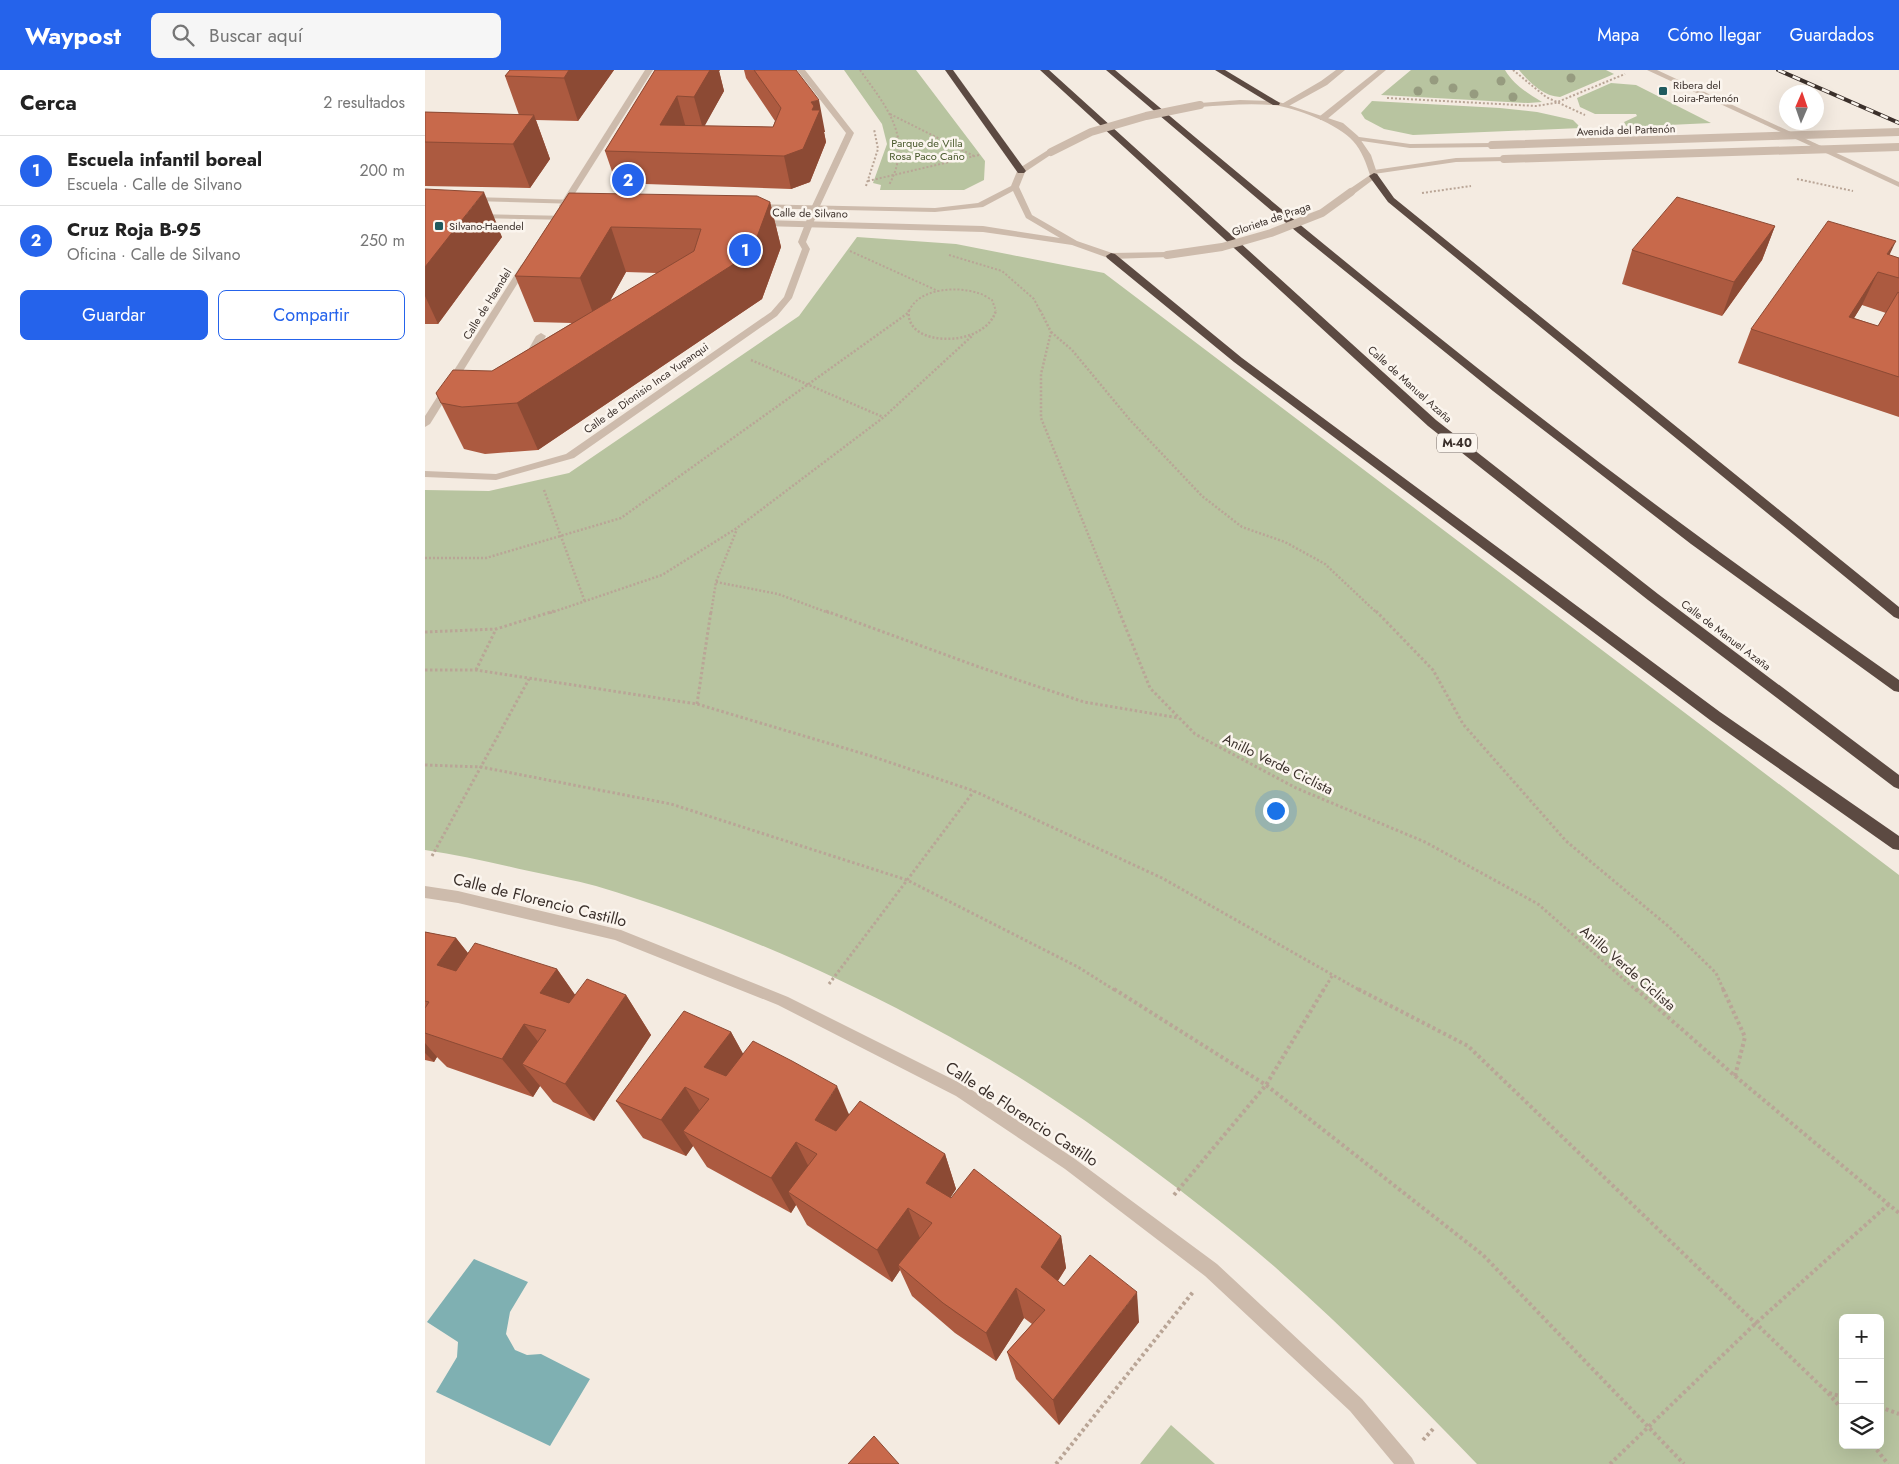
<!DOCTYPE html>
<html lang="es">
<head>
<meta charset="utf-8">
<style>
  :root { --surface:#fff; --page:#f6f6f6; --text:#222; --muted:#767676; --line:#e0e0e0; --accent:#2563eb }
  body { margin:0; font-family:Jost,sans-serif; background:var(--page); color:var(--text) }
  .controls { position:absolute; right:15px; bottom:15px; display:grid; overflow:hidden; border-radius:8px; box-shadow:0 5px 20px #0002 }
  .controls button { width:45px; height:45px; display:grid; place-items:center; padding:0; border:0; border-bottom:1px solid var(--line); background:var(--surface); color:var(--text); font:25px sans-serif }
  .compass { position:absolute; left:1354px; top:15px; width:45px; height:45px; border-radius:50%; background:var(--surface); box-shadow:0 5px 20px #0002; rotate:2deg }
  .you { position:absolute; left:850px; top:740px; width:18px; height:18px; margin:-12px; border:4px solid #fff; border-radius:50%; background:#1a73e8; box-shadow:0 0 0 8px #1a73e833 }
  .badge { display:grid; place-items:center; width:32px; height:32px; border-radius:50%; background:var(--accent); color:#fff; font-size:16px; font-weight:700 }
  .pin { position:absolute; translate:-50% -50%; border:2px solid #fff; box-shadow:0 1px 5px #0006 }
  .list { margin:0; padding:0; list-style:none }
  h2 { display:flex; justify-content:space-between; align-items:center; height:65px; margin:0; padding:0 20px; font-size:21px }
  h2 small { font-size:16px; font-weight:400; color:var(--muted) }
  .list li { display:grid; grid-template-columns:32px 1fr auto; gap:15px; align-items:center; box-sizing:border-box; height:70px; padding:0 20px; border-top:1px solid var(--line) }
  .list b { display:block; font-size:19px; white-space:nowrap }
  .list p { margin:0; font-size:16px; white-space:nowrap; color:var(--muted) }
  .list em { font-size:16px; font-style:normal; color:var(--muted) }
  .actions { display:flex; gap:10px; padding:15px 20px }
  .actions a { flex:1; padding:11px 0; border:1px solid var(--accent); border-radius:8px; text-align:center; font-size:18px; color:var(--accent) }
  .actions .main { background:var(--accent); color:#fff }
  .icon { flex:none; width:28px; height:28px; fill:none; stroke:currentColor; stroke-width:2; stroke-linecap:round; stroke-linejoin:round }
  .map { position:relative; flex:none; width:1474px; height:1394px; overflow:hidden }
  header { display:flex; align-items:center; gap:30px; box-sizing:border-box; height:70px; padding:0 25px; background:var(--accent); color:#fff }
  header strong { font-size:24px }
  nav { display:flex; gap:28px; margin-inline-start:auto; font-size:18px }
  .search { width:350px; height:45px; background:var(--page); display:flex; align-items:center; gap:12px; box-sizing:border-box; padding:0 18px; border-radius:8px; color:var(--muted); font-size:19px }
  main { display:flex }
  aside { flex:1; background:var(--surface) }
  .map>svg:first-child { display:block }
  .green { fill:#b8c4a0; fill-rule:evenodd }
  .water { fill:#7fb0b2 }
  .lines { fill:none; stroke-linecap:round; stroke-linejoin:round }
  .path-far3 { stroke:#b9a596; stroke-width:2; stroke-dasharray:2 2; stroke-linecap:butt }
  .path-far2 { stroke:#b9a596; stroke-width:2.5; stroke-dasharray:2 2; stroke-linecap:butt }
  .path-far1 { stroke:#b9a596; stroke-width:3; stroke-dasharray:2.5 2.5; stroke-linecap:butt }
  .path { stroke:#b9a596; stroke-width:4; stroke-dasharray:3 3; stroke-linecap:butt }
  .service { fill:#cdbbac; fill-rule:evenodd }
  .minor { fill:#cdbbac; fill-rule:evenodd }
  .tertiary { fill:#cdbbac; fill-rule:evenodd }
  .motorway { fill:#5c4a42; fill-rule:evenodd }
  .rail-casing { stroke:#3b302b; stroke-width:4 }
  .rail { stroke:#fbf5ee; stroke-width:2.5; stroke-dasharray:8; stroke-linecap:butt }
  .minor-bridge { stroke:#cdbbac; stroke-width:8 }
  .tertiary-bridge { stroke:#cdbbac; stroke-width:8 }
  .tree { fill:#969b7f }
  .wall { fill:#ac5a40; fill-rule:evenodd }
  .shaded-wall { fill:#8c4a34 }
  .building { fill:#c8694b; stroke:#8c4a34 }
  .poi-dot { fill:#1f5a5e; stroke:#fbf5ee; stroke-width:2 }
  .labels { text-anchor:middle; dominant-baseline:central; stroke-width:5; stroke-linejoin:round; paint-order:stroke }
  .far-poi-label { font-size:11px; fill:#3b302b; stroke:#fbf5ee; text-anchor:start }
  .far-street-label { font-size:11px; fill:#3b302b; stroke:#fbf5ee }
  .far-park-label { font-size:11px; fill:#4a5a2e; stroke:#fbf5ee }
  .shield { fill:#fbf5ee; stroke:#756b66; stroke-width:1 }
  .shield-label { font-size:12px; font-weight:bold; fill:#3b302b }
  .street-label { font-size:14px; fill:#3b302b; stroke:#fbf5ee }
  .near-street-label { font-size:16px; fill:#3b302b; stroke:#fbf5ee }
</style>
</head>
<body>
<header>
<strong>Waypost</strong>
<div class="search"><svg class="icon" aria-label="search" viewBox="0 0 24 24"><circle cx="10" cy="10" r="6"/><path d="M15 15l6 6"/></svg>Buscar aquí</div>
<nav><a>Mapa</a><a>Cómo llegar</a><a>Guardados</a></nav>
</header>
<main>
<aside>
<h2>Cerca<small>2 resultados</small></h2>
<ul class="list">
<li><span class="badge">1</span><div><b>Escuela infantil boreal</b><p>Escuela · Calle de Silvano</p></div><em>200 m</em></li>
<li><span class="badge">2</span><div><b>Cruz Roja B-95</b><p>Oficina · Calle de Silvano</p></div><em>250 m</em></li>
</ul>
<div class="actions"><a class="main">Guardar</a><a>Compartir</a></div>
</aside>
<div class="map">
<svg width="1474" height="1394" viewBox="0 0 1474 1394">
  <rect width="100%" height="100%" fill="#f4ebe1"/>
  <g class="green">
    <path d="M419,0H491L560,91L559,110L539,120H455L456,115L448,113L462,74L457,54Z"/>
    <path d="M986,0H1080C1089,15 1102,23 1117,32L1103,33L956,25Z"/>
    <path d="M1094,0H1181L1189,4L1135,27C1118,26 1105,13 1094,0Z"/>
    <path d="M1186,13L1211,15L1286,53L1202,57L1199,52L1212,46L1211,44H1170L1155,37L1152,28Z"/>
    <path d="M947,31L1075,38L1112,42L1148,50L1156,58L988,65L959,59L940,49L936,43Z"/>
    <path d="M432,167L531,174L679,203L1474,805V1394H1052C964,1303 875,1212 774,1135C707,1083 637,1032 564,989C440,917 308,857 171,816C149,810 126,806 104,801C69,793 35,785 0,780V420L64,421L144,403L374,246ZM1418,1248H1455V1375H1418Z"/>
    <path d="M746,1355L790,1394H715Z"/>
  </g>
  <path class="water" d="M49,1189L103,1212L85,1242L81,1264L90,1280L102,1285L116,1284L165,1309L125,1376L11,1322L32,1287L33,1272L2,1252Z"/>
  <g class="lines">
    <g class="path-far3">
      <path d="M435,0C462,38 489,68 464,115"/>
      <path d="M1088,0L1121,27L1160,45"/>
      <path d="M962,28L1111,36L1130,33L1200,4"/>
      <path d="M465,44L549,86"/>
      <path d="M1372,109L1428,121"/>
      <path d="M443,111L554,85"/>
      <path d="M441,116L453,79L449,59"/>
      <path d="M997,123L1046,116"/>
      <path d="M425,181L513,221"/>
      <path d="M524,185L577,201L609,229L615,241"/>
      <path d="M484,241C494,218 532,216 553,223C558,224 563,228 567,230L571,241"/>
    </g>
    <g class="path-far2">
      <path d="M484,240C478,278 561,279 571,240"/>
      <path d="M615,240L626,262L616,304V348L695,543"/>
      <path d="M626,262L647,280L705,350L777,426L817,457L860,472L900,494L952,543"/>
      <path d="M326,290L458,347"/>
      <path d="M119,420L160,532"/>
      <path d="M0,488H61L196,448L483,243"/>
      <path d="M291,512L353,524L404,543"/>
      <path d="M125,543L237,505L312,458L459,347L548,265"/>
      <path d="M286,543L291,512L312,459"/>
    </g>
    <g class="path-far1">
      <path d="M401,541L554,597L659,632L754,648"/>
      <path d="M694,541L725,618L770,664L871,718L1000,772L1113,834L1212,921"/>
      <path d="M951,541L1008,600L1038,654L1141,771L1243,856L1291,903L1299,921"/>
      <path d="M0,562L71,559L129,541"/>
      <path d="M0,600H51L272,634L446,686L549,721L737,808L936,921"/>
      <path d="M51,600L71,559"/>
      <path d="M272,634L286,541"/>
      <path d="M0,695L56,697L246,734L482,810L653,897L691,921"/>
      <path d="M7,786L104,609"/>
      <path d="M404,914L549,721"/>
      <path d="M898,921L907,906"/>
    </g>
    <g class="path">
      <path d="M689,919L841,1015L1058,1185L1259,1394"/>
      <path d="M933,919L1043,976L1403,1323L1418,1340"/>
      <path d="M1211,919L1310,1006L1474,1143"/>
      <path d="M1298,919L1320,967L1310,1006"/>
      <path d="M749,1125L841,1015L899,919"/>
      <path d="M1404,1323L1418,1327"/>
      <path d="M1455,1337L1474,1344"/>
      <path d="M998,1370L1008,1359"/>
      <path d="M1448,1375L1463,1394"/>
      <path d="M631,1394L768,1222"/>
      <path d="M1185,1394L1330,1254L1464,1134"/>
    </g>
    <g class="service">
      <path d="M387,136L394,138L388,154L384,157L380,154Z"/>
      <path d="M116,263L121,266L108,289L106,291H100L98,289L111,266Z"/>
    </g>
    <g class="minor">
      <path d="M220,0H228L142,136L135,138L134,136Z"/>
      <path d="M372,0H380L429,63L394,138L390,140L386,138L421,63Z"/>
      <path d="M911,0H920L902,15L862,37L855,35L896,11Z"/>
      <path d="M953,0H961L901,50H895V46Z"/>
      <path d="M1222,0H1232L1474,112V117Z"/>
      <path d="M927,66L985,74L1067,73L1071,75L1067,77L985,78L930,70H927Z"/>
      <path d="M1079,87L1083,89L1082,91L1031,92L949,104L945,102L949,100L1031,88Z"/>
      <path d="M384,151L388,154L381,172L385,179L367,228L352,246L149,388L71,410L0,407V401L71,404L141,384L346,242L359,227L377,179L373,172L380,154Z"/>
      <path d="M100,192L104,195L5,354L0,357V346L96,195Z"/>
      <path d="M0,816L33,821L196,860L363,927L541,1016L650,1089L792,1194L937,1329L987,1388L990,1394H969L925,1341L780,1206L640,1099L531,1026L353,935L190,870L33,833L0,828Z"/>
    </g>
    <g class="tertiary">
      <path d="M815,30L851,31L918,53L933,66L946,85L953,106L929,124H923V120L945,105C941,93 937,81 928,71C915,55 869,37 848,35C824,33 799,35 775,37L771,35L775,33Z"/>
      <path d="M623,80L630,82L600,102L594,117L607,145L652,171L687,183L742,182L745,183V187L686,189L647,175L558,162L335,156L331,153L335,150L558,156L635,168L601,148L588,121L558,137L510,142L329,138L325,136L329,134L510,138L553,133L586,116L593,99Z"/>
      <path d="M44,127L154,130L158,132L154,134L47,131H44Z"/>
      <path d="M49,144L145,146L149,148L145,150L52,148L48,146Z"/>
    </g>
    <g class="motorway">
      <path d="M520,0H528L601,101L599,103H593Z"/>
      <path d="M615,0H624L1011,350L1233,524L1474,705V719L1469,717L1223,530L1003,356Z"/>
      <path d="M681,0H690C849,134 1009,267 1175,393C1273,467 1373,539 1474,610V622L1469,621L1266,474L1068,321L873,163Z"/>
      <path d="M790,0H800L855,33L854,35H848Z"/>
      <path d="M949,103L952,104L969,128L1474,537V549L1469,547L963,132L944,106Z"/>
      <path d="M686,183L690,184L817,288L1295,642L1474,766V780L1468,779L1285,650L809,292L682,188L681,186Z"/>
    </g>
    <defs>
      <path id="rail" d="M1353,0L1474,53"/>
    </defs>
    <use href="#rail" class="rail-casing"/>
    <use href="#rail" class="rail"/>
    <g class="minor-bridge">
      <path d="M1067,75L1474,62"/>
      <path d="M1079,89L1474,77"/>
    </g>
    <g class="tertiary-bridge">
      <path d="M626,82L666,62L721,46L775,35"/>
      <path d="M742,185L797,177L846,163L897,143L926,122"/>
    </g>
  </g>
  <g class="tree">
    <circle cx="1146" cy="8" r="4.5"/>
    <circle cx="1009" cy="10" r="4.5"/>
    <circle cx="1076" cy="11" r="4.5"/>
    <circle cx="1028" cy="18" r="4.5"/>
    <circle cx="993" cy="21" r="4.5"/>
    <circle cx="1049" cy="24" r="4.5"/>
    <circle cx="1088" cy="27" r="4.5"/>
  </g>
  <g class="wall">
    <path d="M85,0H189L153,51L111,50L125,89L105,118L0,116V42L94,45L80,6Z"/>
    <path d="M230,0H295L294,1L299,21L279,56L348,57L350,51L321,8L319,0H371L400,62H399L401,72L385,112L366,119L191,113L180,81Z"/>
    <path d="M0,119L77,167L13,254H0Z"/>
    <path d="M144,123L345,132L356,177L337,229L113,380L60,384L39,379L11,323L67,301L147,253L109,252L90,206ZM201,202L232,203L185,231Z"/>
    <path d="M1350,156L1337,190L1297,246L1197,214L1207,180Z"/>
    <path d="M1464,185L1474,188V347L1313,293L1326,259ZM1437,235L1461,243L1453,256L1429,248Z"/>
    <path d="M0,862L31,868L43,883L132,899L150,925H201L226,965L169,1051L128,1032L115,1016L108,1027L22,997L12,987L9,992L0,990Z"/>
    <path d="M306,962L318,984L424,1044L520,1084L531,1119L525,1128L636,1166L641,1198L633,1211L639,1216L714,1252L634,1355L591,1309L582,1282L607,1254L599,1248L571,1291L530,1263L487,1226L475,1200L467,1212L382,1155L371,1135L366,1143L282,1097L268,1076L261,1086L218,1068L191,1031Z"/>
  </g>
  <g class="shaded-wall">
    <path d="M144,0H189L153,51L139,8Z"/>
    <path d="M278,0H295L294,1L299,21L278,59L269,27Z"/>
    <path d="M252,26L261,58L235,55Z"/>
    <path d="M394,30L400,62H399L401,72L385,112L366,119L359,86L386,32Z"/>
    <path d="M109,45L125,89L105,118L88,74Z"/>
    <path d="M59,122L77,167L13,254L0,226V197Z"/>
    <path d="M345,132L356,177L337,229L113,380L92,333Z"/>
    <path d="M1350,156L1337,190L1297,246L1309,212Z"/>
    <path d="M186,157L201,202L172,254L155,208Z"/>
    <path d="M1471,171L1456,203L1462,184Z"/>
    <path d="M1453,202L1437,235L1409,281L1424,247Z"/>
    <path d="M31,868L63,909L45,936L12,895Z"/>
    <path d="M132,899L160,939L115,923Z"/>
    <path d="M201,925L226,965L169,1051L140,1014Z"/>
    <path d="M99,954L130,993L97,994L115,1016L108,1027L77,989Z"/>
    <path d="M306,962L327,1000L302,1035L279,997Z"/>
    <path d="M0,973L12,987L9,992L0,983Z"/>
    <path d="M412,1016L428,1054L407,1086L390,1050Z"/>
    <path d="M260,1017L283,1054L258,1061L268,1076L261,1086L236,1050Z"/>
    <path d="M371,1072L389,1107L363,1122L371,1135L366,1143L346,1108Z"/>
    <path d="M520,1084L531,1119L513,1147L501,1113Z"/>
    <path d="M483,1138L496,1171L473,1195L475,1200L467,1212L452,1180Z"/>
    <path d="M636,1166L641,1198L622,1227L616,1197Z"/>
    <path d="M591,1218L599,1248L571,1291L561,1263Z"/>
    <path d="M712,1222L714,1252L634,1355L628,1330Z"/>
  </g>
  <g class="building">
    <path d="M85,0H144L139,8L80,6Z"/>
    <path d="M230,0H285L269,27L252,26L235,55L348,57L356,38L329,0H371L394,30L386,32L389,36L387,40H395L378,79L359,86L180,81Z"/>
    <path d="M0,42L109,45L88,74L0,72Z"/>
    <path d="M0,119L59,122L0,197Z"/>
    <path d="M144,123L332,126L345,132L326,183L92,333L37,337L16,333L11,323L28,300L67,301L269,181L276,159L186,157L155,208L90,206Z"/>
    <path d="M1252,127L1350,156L1309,212L1207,180Z"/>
    <path d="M1403,151L1471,171L1462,184L1474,188V208L1453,202L1424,247L1453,256L1473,222L1474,223V307L1326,259Z"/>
    <path d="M0,862L31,868L12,895L31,901L50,873L132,899L115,923L144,933L162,909L201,925L140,1014L97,994L121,960L99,954L77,989L0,963V938L4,932L0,931Z"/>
    <path d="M259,941L306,962L279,997L301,1006L328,971L367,991L412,1016L390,1050L411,1061L435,1031L520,1084L501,1113L526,1128L549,1099L636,1166L616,1197L639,1216L665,1185L712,1222L628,1330L582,1282L620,1240L591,1218L561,1263L518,1233L473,1195L507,1153L483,1138L452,1180L363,1122L392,1084L371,1072L346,1108L258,1061L284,1029L260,1017L236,1050L191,1031Z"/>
    <path d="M449,1366L474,1394H423Z"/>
  </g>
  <g class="poi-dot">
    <rect x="1233" y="16" width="10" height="10" rx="2.5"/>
    <rect x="9" y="151" width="10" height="10" rx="2.5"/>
  </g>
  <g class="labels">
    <g class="far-poi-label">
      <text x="1248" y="15">Ribera del<tspan x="1248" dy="13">Loira-Partenón</tspan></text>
      <text x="24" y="156">Silvano-Haendel</text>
    </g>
    <g class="far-street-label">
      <text transform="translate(1201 60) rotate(-2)">Avenida del Partenón</text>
      <text transform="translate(385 143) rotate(1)">Calle de Silvano</text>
      <text transform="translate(846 149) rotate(-19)">Glorieta de Praga</text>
      <text transform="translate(62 234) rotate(-58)">Calle de Haendel</text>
      <text transform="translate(985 314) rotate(42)">Calle de Manuel Azaña</text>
      <text transform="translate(221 318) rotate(-35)">Calle de Dionisio Inca Yupanqui</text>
      <text transform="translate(1301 565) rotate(37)">Calle de Manuel Azaña</text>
    </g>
    <g class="far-park-label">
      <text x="502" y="73">Parque de Villa<tspan x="502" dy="13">Rosa Paco Caño</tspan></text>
    </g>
    <rect class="shield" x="1012" y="363.5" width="40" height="19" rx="4"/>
    <g class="shield-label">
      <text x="1032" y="373">M-40</text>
    </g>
    <g class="street-label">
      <text transform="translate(853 694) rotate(26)">Anillo Verde Ciclista</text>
      <text transform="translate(1203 898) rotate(41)">Anillo Verde Ciclista</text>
    </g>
    <g class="near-street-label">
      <text transform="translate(115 830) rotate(14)">Calle de Florencio Castillo</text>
      <text transform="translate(597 1044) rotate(33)">Calle de Florencio Castillo</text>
    </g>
  </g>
</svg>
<div class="controls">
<button>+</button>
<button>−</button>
<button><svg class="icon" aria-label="layers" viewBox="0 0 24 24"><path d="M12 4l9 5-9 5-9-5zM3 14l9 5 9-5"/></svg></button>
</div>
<svg class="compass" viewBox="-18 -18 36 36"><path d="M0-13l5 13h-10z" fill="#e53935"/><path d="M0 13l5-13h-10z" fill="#767676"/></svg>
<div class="you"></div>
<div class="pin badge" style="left:320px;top:180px">1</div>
<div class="pin badge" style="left:203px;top:110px">2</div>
</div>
</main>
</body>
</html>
